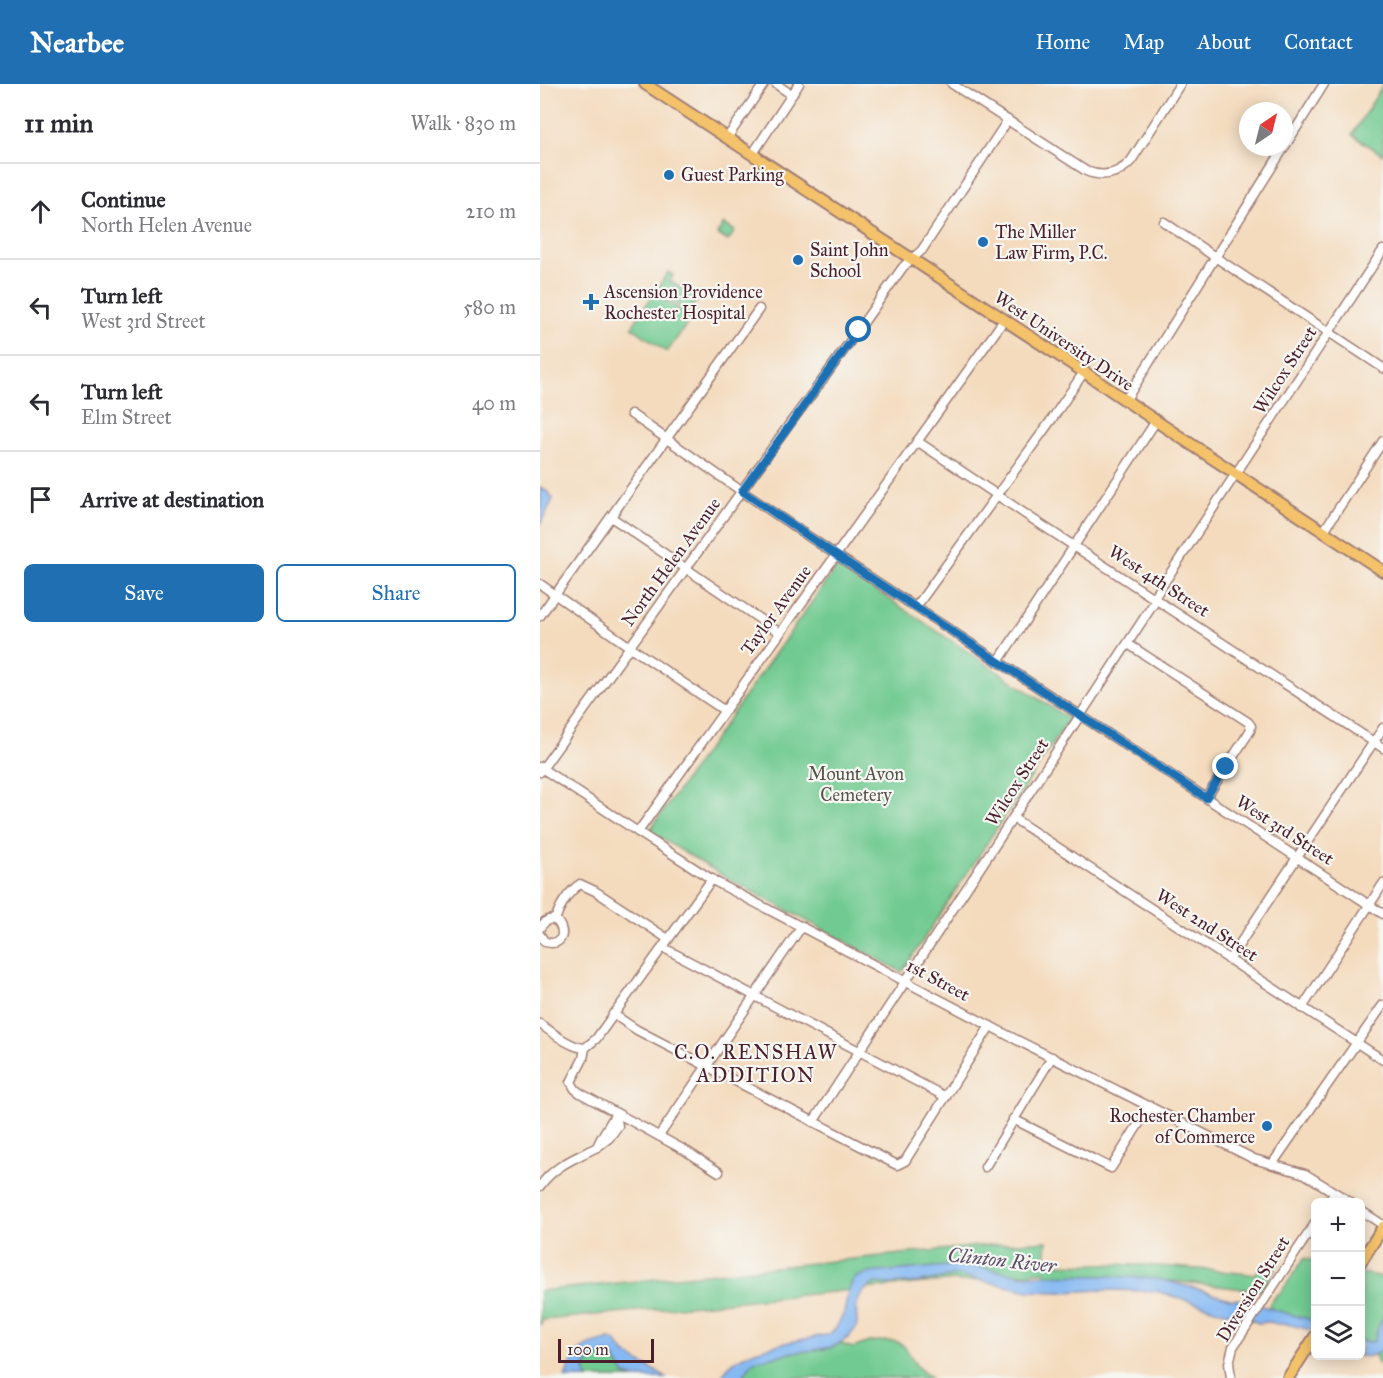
<!DOCTYPE html>
<html lang="en">
<head>
<meta charset="utf-8">
<style>
  :root { --surface:#fff; --page:#f2f2f3; --text:#2b2b33; --muted:#7c7c81; --line:#e1e1e2; --accent:#1f6fb2 }
  body { margin:0; font-family:"IM FELL Great Primer",serif; background:var(--page); color:var(--text) }
  .controls { position:absolute; right:18px; bottom:18px; display:grid; overflow:hidden; border-radius:9px; box-shadow:0 3px 15px #0003 }
  .controls button { width:54px; height:54px; display:grid; place-items:center; padding:0; border:0; border-bottom:2px solid var(--line); background:var(--surface); color:var(--text); font:30px sans-serif }
  .compass { position:absolute; left:699px; top:18px; width:54px; height:54px; border-radius:50%; background:var(--surface); box-shadow:0 3px 15px #0003; rotate:35deg }
  .scale { position:absolute; left:18px; bottom:15px; width:96px; box-sizing:border-box; padding-left:6px; border:3px solid #4a1f2b; border-top:0; font-size:16px; line-height:21px; white-space:nowrap; color:#4a1f2b; -webkit-text-stroke:4px #f6f6f2; paint-order:stroke }
  .stop { position:absolute; width:18px; height:18px; margin:-14px; border:4px solid #1f6fb2; border-radius:50%; background:#fff }
  .stop.end { background:#1f6fb2; border-color:#fff; box-shadow:0 2px 6px #0008 }
  .list { margin:0; padding:0; list-style:none }
  h2 { display:flex; justify-content:space-between; align-items:center; height:78px; margin:0; padding:0 24px; font-size:26px }
  h2 small { font-size:20px; font-weight:400; color:var(--muted) }
  .list li { display:grid; grid-template-columns:39px 1fr auto; gap:18px; align-items:center; box-sizing:border-box; height:96px; padding:0 24px; border-top:2px solid var(--line) }
  .list b { display:block; font-size:22px; white-space:nowrap }
  .list p { margin:0; font-size:20px; white-space:nowrap; color:var(--muted) }
  .list em { font-size:20px; font-style:normal; color:var(--muted) }
  .actions { display:flex; gap:12px; padding:18px 24px }
  .actions a { flex:1; padding:14px 0; border:2px solid var(--accent); border-radius:9px; text-align:center; font-size:21px; color:var(--accent) }
  .actions .main { background:var(--accent); color:#fff }
  .icon { flex:none; width:33px; height:33px; fill:none; stroke:currentColor; stroke-width:2; stroke-linecap:round; stroke-linejoin:round }
  .map { position:relative; flex:none; width:843px; height:1294px; overflow:hidden }
  header { display:flex; align-items:center; gap:36px; box-sizing:border-box; height:84px; padding:0 30px; background:var(--accent); color:#fff }
  header strong { font-size:28px }
  nav { display:flex; gap:33px; margin-inline-start:auto; font-size:21px }
  main { display:flex }
  aside { flex:1; background:var(--surface) }
  .map>svg:first-child { display:block }
  .green { fill:#71ca91; stroke:#5e745e; stroke-width:1.5 }
  .water { fill:#86b9f3; stroke:#686c8f; stroke-width:1.5 }
  .lines { fill:none; stroke-linecap:round; stroke-linejoin:round }
  .minor-casing { stroke:#9f7d74; stroke-width:11 }
  .major-casing { stroke:#9f7d74; stroke-width:14 }
  .minor { stroke:#fff; stroke-width:8 }
  .major { stroke:#f3c26a; stroke-width:10 }
  .route { stroke:#1f6fb2; stroke-width:8 }
  .poi-dot { fill:#1f6fb2; stroke:#f6f6f2; stroke-width:2 }
  .labels { text-anchor:middle; dominant-baseline:central; stroke-width:4.5; stroke-linejoin:round; paint-order:stroke }
  .poi-label { font-size:18px; fill:#4a1f2b; stroke:#f6f6f2; text-anchor:start }
  .street-label { font-size:18px; fill:#4a1f2b; stroke:#f6f6f2 }
  .park-label { font-size:18px; fill:#56524a; stroke:#f6f6f2 }
  .neighbourhood-label { font-size:20px; letter-spacing:1.5px; fill:#4a1f2b; stroke:#f6f6f2 }
  .water-label { font-size:20px; font-style:italic; fill:#5c4d67; stroke:#f6f6f2 }
</style>
</head>
<body>
<header>
<strong>Nearbee</strong>
<nav><a>Home</a><a>Map</a><a>About</a><a>Contact</a></nav>
</header>
<main>
<aside>
<h2>11 min<small>Walk · 830 m</small></h2>
<ul class="list">
<li><svg class="icon" aria-label="ahead" viewBox="0 0 24 24"><path d="M12 20V5M6 11l6-6 6 6"/></svg><div><b>Continue</b><p>North Helen Avenue</p></div><em>210 m</em></li>
<li><svg class="icon" aria-label="left" viewBox="0 0 24 24"><path d="M17 20v-9H6M10 6l-5 5 5 5"/></svg><div><b>Turn left</b><p>West 3rd Street</p></div><em>580 m</em></li>
<li><svg class="icon" aria-label="left" viewBox="0 0 24 24"><path d="M17 20v-9H6M10 6l-5 5 5 5"/></svg><div><b>Turn left</b><p>Elm Street</p></div><em>40 m</em></li>
<li><svg class="icon" aria-label="arrive" viewBox="0 0 24 24"><path d="M6 21V4h12l-3 4 3 4H6"/></svg><div><b>Arrive at destination</b></div></li>
</ul>
<div class="actions"><a class="main">Save</a><a>Share</a></div>
</aside>
<div class="map">
<svg width="843" height="1294" viewBox="0 0 843 1294">
  <rect width="100%" height="100%" fill="#f6f6f2"/>
  <filter id="ink" filterUnits="userSpaceOnUse"><feTurbulence type="fractalNoise" baseFrequency=".0167" numOctaves="2"/><feDisplacementMap in="SourceGraphic" scale="12" xChannelSelector="R" yChannelSelector="G"/><feConvolveMatrix kernelMatrix="1 2 1 2 8 2 1 2 1" color-interpolation-filters="sRGB"/></filter>
  <filter id="wash" filterUnits="userSpaceOnUse"><feTurbulence type="fractalNoise" baseFrequency=".008" numOctaves="4" result="noise"/><feDisplacementMap in="SourceGraphic" scale="24" xChannelSelector="R" yChannelSelector="G"/><feGaussianBlur stdDeviation="1.35" result="paint"/><feColorMatrix in="noise" values="0 0 0 0 0 0 0 0 0 0 0 0 0 0 0 0 0 1.4 0 .05"/><feComposite in="paint" operator="in"/></filter>
  <g filter="url(#wash)">
    <rect width="100%" height="100%" fill="#f4dbbe"/>
    <g class="green">
      <path d="M843,1V71L812,51Z"/>
      <path d="M184,140L195,147L188,157L177,150Z"/>
      <path d="M128,188L133,191L130,197L158,215L150,226H147L116,207Z"/>
      <path d="M114,209L152,233L127,268L92,243Z"/>
      <path d="M298,481L529,635L362,888L189,795L109,747Z"/>
      <path d="M507,1157L505,1178C521,1183 552,1179 570,1180C617,1181 663,1185 709,1190H714L734,1174L742,1175L721,1207L633,1197L581,1195H506L505,1187L419,1198L416,1196L3,1236L0,1241V1207L449,1161Z"/>
      <path d="M764,1174L775,1177V1243L722,1232L737,1210H740Z"/>
      <path d="M821,1189L843,1193V1278L838,1280L834,1268L820,1257Z"/>
      <path d="M339,1257C345,1258 353,1256 358,1258C367,1262 371,1274 376,1281C379,1286 386,1289 391,1294H201L213,1277L254,1268L282,1265L293,1263L300,1259L313,1264L329,1258Z"/>
      <path d="M65,1269C82,1274 76,1288 95,1294H47L45,1283L56,1273Z"/>
    </g>
    <g class="water">
      <path d="M0,404L8,408L13,415L0,441Z"/>
      <path d="M418,1181L439,1183L480,1191L571,1192L618,1195L655,1204L690,1215L710,1216L725,1223L759,1233L766,1234L775,1238V1247L747,1240H737L730,1238L718,1239L702,1231L685,1228L616,1207L560,1206L522,1208L488,1207L418,1191L380,1198L349,1200L335,1199L325,1206L320,1212L316,1223L317,1240L316,1244L308,1254L293,1263L268,1267L254,1268L214,1277L201,1294H181C195,1261 259,1258 290,1250L296,1244L304,1229L308,1209L312,1198L317,1193L328,1189Z"/>
      <path d="M843,1234V1264C836,1273 827,1273 817,1272H820L821,1257L831,1258L834,1257L838,1244Z"/>
      <path d="M71,1255C80,1259 80,1266 88,1271C100,1280 114,1285 126,1294H95L85,1291L73,1272L65,1269C59,1272 47,1276 45,1284C45,1285 47,1293 47,1294H25C37,1263 41,1263 71,1255Z"/>
    </g>
  </g>
  <g filter="url(#ink)">
    <g class="lines">
      <defs>
        <g id="minor">
          <path d="M236,0L252,11"/>
          <path d="M412,0L546,87C563,94 579,90 591,77L640,0"/>
          <path d="M187,54L224,0"/>
          <path d="M212,71L259,0"/>
          <path d="M624,138L675,173L843,284"/>
          <path d="M585,317L784,0"/>
          <path d="M91,330L197,404L296,471L843,830"/>
          <path d="M377,357L491,434L843,664"/>
          <path d="M71,433L240,549"/>
          <path d="M783,448L843,357"/>
          <path d="M0,500L90,563L185,627"/>
          <path d="M614,514L843,166"/>
          <path d="M376,523L512,335L544,288"/>
          <path d="M0,532L219,225"/>
          <path d="M588,560L708,638L711,642L710,647L666,714"/>
          <path d="M458,578L616,337"/>
          <path d="M0,683L98,748L176,798L469,952L714,1075L765,1090L810,1118"/>
          <path d="M0,688L251,338L284,294L363,183L382,166L468,36"/>
          <path d="M473,734L843,976"/>
          <path d="M98,748L464,236"/>
          <path d="M172,795L56,955L45,964L43,975L31,998L35,1005L40,1009L146,1067L179,1088"/>
          <path d="M15,836C19,823 28,808 40,800L55,807L128,855"/>
          <path d="M0,844C17,816 37,866 5,858L0,851"/>
          <path d="M122,863L406,1013"/>
          <path d="M689,876L843,644"/>
          <path d="M762,924L843,800"/>
          <path d="M73,930L97,946L357,1081L365,1077L450,942"/>
          <path d="M0,940C12,948 31,964 45,964"/>
          <path d="M76,1029L78,1042L69,1054L57,1063C62,1050 70,1041 76,1029Z"/>
          <path d="M473,1035L571,1084L610,1022"/>
          <path d="M273,1038L616,516"/>
          <path d="M119,1052L262,842"/>
          <path d="M733,1081L735,1076L843,921"/>
          <path d="M445,1083L512,973"/>
          <path d="M0,1102C15,1081 36,1074 57,1063"/>
          <path d="M788,1118L795,1109"/>
          <path d="M820,1126L843,1141"/>
          <path d="M691,1294L689,1279L693,1263L776,1138"/>
        </g>
        <g id="major">
          <path d="M105,0L544,288L616,337L843,487"/>
          <path d="M820,1179L843,1143"/>
          <path d="M748,1294L776,1251"/>
        </g>
      </defs>
      <use href="#minor" class="minor-casing"/>
      <use href="#major" class="major-casing"/>
      <use href="#minor" class="minor"/>
      <use href="#major" class="major"/>
    </g>
  </g>
  <g class="lines" filter="url(#ink)">
    <path class="route" d="M319,246L202,407L296,471L666,714L686,683"/>
  </g>
  <g class="poi-dot">
    <circle cx="129" cy="91" r="6"/>
    <circle cx="443" cy="158" r="6"/>
    <circle cx="258" cy="176" r="6"/>
    <path d="M48 209h6v6h6v6h-6v6h-6v-6h-6v-6h6z"/>
    <circle cx="727" cy="1042" r="6"/>
  </g>
  <g class="labels">
    <g class="poi-label">
      <text x="141" y="91">Guest Parking</text>
      <text x="455" y="148">The Miller<tspan x="455" dy="21">Law Firm, P.C.</tspan></text>
      <text x="270" y="166">Saint John<tspan x="270" dy="21">School</tspan></text>
      <text x="64" y="208">Ascension Providence<tspan x="64" dy="21">Rochester Hospital</tspan></text>
      <text x="715" y="1032" text-anchor="end">Rochester Chamber<tspan x="715" dy="21">of Commerce</tspan></text>
    </g>
    <g class="street-label">
      <text transform="translate(524 257) rotate(34)">West University Drive</text>
      <text transform="translate(745 286) rotate(-57)">Wilcox Street</text>
      <text transform="translate(131 478) rotate(-54)">North Helen Avenue</text>
      <text transform="translate(619 497) rotate(33)">West 4th Street</text>
      <text transform="translate(236 526) rotate(-54)">Taylor Avenue</text>
      <text transform="translate(477 698) rotate(-57)">Wilcox Street</text>
      <text transform="translate(745 746) rotate(33)">West 3rd Street</text>
      <text transform="translate(667 841) rotate(33)">West 2nd Street</text>
      <text transform="translate(398 896) rotate(28)">1st Street</text>
      <text transform="translate(713 1205) rotate(-58)">Diversion Street</text>
    </g>
    <g class="park-label">
      <text x="316" y="690">Mount Avon<tspan x="316" dy="21">Cemetery</tspan></text>
    </g>
    <g class="neighbourhood-label">
      <text x="216" y="968">C.O. RENSHAW<tspan x="216" dy="23">ADDITION</tspan></text>
    </g>
    <g class="water-label">
      <text transform="translate(462 1176) rotate(6)">Clinton River</text>
    </g>
  </g>
</svg>
<div class="controls">
<button>+</button>
<button>−</button>
<button><svg class="icon" aria-label="layers" viewBox="0 0 24 24"><path d="M12 4l9 5-9 5-9-5zM3 14l9 5 9-5"/></svg></button>
</div>
<svg class="compass" viewBox="-18 -18 36 36"><path d="M0-13l5 13h-10z" fill="#e53935"/><path d="M0 13l5-13h-10z" fill="#7c7c81"/></svg>
<div class="scale">100 m</div>
<div class="stop" style="left:319px;top:246px"></div>
<div class="stop end" style="left:686px;top:683px"></div>
</div>
</main>
</body>
</html>
